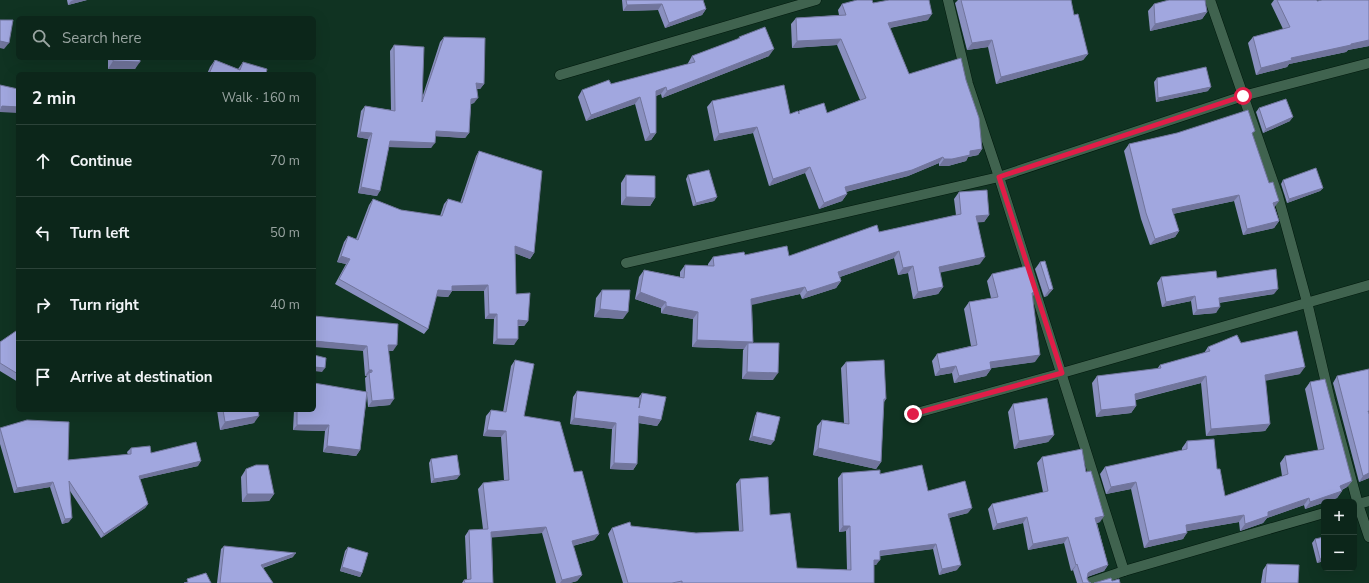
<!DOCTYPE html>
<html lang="en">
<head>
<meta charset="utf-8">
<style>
  :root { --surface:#0c261a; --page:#1a3227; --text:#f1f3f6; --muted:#9aa5a2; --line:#2c4339 }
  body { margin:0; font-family:"Nunito Sans",sans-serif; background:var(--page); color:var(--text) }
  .controls { position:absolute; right:12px; bottom:12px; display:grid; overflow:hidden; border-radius:6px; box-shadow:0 4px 16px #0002 }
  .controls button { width:36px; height:36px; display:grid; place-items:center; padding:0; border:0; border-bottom:1px solid var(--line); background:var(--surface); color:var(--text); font:20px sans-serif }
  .stop { position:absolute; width:12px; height:12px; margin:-9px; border:3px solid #e11d48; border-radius:50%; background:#fff }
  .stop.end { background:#e11d48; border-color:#fff; box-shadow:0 1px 4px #0008 }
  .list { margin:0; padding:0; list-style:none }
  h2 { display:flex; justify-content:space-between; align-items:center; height:52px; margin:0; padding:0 16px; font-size:17px }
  h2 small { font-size:13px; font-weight:400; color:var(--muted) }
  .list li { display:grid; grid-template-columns:26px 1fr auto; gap:12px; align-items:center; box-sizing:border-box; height:72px; padding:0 16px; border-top:1px solid var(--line) }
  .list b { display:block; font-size:15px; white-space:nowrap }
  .list em { font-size:13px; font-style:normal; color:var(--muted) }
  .icon { flex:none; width:22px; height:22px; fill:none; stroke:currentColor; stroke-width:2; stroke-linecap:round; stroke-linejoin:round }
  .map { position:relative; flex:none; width:1369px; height:583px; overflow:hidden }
  .search { position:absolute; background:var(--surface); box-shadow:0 4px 16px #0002; left:16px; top:16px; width:300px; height:44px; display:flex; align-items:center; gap:10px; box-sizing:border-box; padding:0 14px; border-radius:6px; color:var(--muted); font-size:15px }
  .panel { position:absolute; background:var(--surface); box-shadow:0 4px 16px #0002; left:16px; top:72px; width:300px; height:340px; border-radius:6px }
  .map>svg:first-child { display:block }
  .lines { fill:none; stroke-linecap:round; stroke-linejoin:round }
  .street-casing { stroke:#01190d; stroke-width:11 }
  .street { stroke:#40634f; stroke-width:10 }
  .wall { fill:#8a90c0 }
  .shaded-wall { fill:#71759c }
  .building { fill:#a1a7df; stroke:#71759c }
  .route { stroke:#e11d48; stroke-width:5 }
</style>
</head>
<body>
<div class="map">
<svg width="1369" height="583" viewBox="0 0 1369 583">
  <rect width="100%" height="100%" fill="#103322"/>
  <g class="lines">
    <defs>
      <g id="street">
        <path d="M948,0L968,84L999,177L1124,571"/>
        <path d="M1210,0L1278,196L1307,302L1330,400L1358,504L1369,537"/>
        <path d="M560,75L816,0"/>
        <path d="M626,263L999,177L1243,96L1369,63"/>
        <path d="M913,414L1062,373L1369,285"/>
        <path d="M1354,505L1369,501"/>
        <path d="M1089,583L1124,571L1324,513"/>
      </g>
    </defs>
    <use href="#street" class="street-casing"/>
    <use href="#street" class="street"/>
  </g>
  <g class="wall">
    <path d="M67,0H87L68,5Z"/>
    <path d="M622,0H703L706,9L702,15L665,28L658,10L623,11Z"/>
    <path d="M958,0H1071L1074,15L1088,54L1083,60L996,84L988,47L967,50L955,3Z"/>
    <path d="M1274,0H1317V1L1369,0V46L1348,50L1346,52L1289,64L1287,67L1256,75L1248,43L1253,37L1283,29L1271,4Z"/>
    <path d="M873,3L928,20L890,28L909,74L982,149L978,155L968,157L966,161L948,166H939V163L908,176L846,192L847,194L842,201L819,209L805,173L769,186L753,133L714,141L707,107L712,101L790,114L798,112L799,111L827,113L860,100L837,45L792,48L791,24L796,18L839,15L838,10L842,4Z"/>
    <path d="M1154,4L1207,12L1202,19L1150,31L1148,11Z"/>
    <path d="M444,37L484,84L480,89H477L474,103L471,104L469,133L465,138L435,136L431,148L389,147L377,196L358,193L368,139L357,137L361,111L365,106L391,110L390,51L394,45L423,95L440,42Z"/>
    <path d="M739,37L769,56L662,98L661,94L656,96V133L651,140L645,141L635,104L586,121L578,97L582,90L611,84L688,64V63L692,56L738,39Z"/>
    <path d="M108,58H140L135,69H108Z"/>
    <path d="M215,60L238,69L243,62L266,74H207L210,67Z"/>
    <path d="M1157,78L1208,91L1156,102L1154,82Z"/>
    <path d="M1259,108L1290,121L1263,133L1256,112Z"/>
    <path d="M1177,133L1252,135L1279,221L1274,228L1243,235L1234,201L1173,214L1179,231L1175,237L1150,245L1141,219L1124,151L1129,144Z"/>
    <path d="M479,151L534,253L530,259L515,253L516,294L528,321L524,326H518L514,345L493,344L494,319H485L484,291H452L448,297L436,296L428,329L424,334L335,284L346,264L337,262L344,242L348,236L356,239L369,205L373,199L401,210L440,216L444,204L448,199L460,203L476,156Z"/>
    <path d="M626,175L655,198L650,206L621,205V183Z"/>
    <path d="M688,175L717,197L714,201L693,206L686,179Z"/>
    <path d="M1283,180L1323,188L1320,191L1287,203L1281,184Z"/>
    <path d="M959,192L989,215L984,222H978L980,264L940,272L943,287L938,294L913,299L908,273L898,275L894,258L840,277L841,281L836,288L802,299L800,294L752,304L753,342V343L773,380L742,379L743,350L744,349L692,347L693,319L661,313V308L635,299L639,277L644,270L680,277V272L685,265L708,266V264L713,257L745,255L789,256L879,232L956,215L954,199Z"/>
    <path d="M1040,262L1053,289L1047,296L1044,297L1035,269Z"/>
    <path d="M992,274L1033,297L1035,362L991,368V369L986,376L954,383L952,373L935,376L932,361L937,354L971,346L964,309L969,302L991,298L987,281Z"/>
    <path d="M1161,277L1217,278L1274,294L1219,303L1216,313L1193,315L1191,301L1162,307L1157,283Z"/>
    <path d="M602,290L623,319L594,317L596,298Z"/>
    <path d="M314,316L393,351H388L390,405L368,407L367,395L360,450L356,456L323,452L325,431L293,430L294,410H314L366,392L365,378L367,376H365L363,351Z"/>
    <path d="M18,334V382L0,371V342Z"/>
    <path d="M1241,343L1300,374L1265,380L1270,424L1265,431L1206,436L1201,383L1136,400V406L1131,413L1096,417L1092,383L1097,376L1157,369L1160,365L1204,353L1208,347Z"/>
    <path d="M515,360L524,416L574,472L599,534L594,540L573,546L582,575L577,581L570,583H556L542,533L492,537L493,583H462L464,580H467L465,536L469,530L483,529L478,489L483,483L504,480L501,437L483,436L486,416L491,410L503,412L511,366Z"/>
    <path d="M846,362L886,399L884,402L881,462L876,469L813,455L817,426L822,420L844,423L841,368Z"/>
    <path d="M1337,376L1369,478L1359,482L1333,383Z"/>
    <path d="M1310,382L1352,481L1347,487L1342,490V491L1337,498L1305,509L1304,505L1267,518L1263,523L1240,531L1239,522L1187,531L1183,539L1144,548L1131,489L1106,494L1100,474L1105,467L1182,451V448L1187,441L1217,469L1225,496L1282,476L1280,463L1285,456L1318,450L1305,389Z"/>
    <path d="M577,391L638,398L642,393L661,420L657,426L638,423L637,464L633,470L610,469L612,429L570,424L573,397Z"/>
    <path d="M1013,404L1054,435L1048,442L1014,449L1008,412Z"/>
    <path d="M217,410H258L254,423L220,430Z"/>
    <path d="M757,412L771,445L749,440L755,416Z"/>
    <path d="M0,428L68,460L128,455L127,452L131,448L198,466L140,479L148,504L145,508L101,538L70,491L69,522L62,524L50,487L14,493L0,444Z"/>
    <path d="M1042,457L1086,472L1100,522L1097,523L1108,565L1104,571L1087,577V579L1089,582L1091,583H1077L1073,570L1071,571L1064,543L1028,550L1023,523L993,530L988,509L992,504L1043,492L1037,463Z"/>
    <path d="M431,459L457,479L431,483L429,463Z"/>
    <path d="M246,469L274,494L269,501L242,502L241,477Z"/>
    <path d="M842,473L880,474L928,491L968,513L949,518L957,570L939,575L933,549L880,556L876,565H874V583H623L608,534L612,528L631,526L696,533L739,531L736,484L740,479L770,515L797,568L847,570L846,531L839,532L838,478Z"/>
    <path d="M1315,539L1324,561L1317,563L1312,543Z"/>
    <path d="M224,546L293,557L263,568L273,583H217L221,549Z"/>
    <path d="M348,547L362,573L360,577L340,571L345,551Z"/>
    <path d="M1267,564L1298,583H1261L1263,570Z"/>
  </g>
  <g class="shaded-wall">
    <path d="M74,0H87L68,5L71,1Z"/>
    <path d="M662,4L658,10L623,11L627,5Z"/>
    <path d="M706,9L702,15L665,28L669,23Z"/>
    <path d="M1207,12L1202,19L1150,31L1155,24Z"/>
    <path d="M932,14L928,20L883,29L888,23Z"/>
    <path d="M841,39L837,45L792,48L797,41Z"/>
    <path d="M992,40L988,47L967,50L972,43Z"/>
    <path d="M1369,40V46L1348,50L1346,52L1289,64L1287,67L1256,75L1261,68L1291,58Z"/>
    <path d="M0,41L9,43L4,49L0,48Z"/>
    <path d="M774,49L769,56L662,98L667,91Z"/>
    <path d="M1088,54L1083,60L996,84L1001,77Z"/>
    <path d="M113,61L140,62L135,69H108Z"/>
    <path d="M476,83L484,84L480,89L472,88Z"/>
    <path d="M666,87L661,94L652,97L656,91Z"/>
    <path d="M1211,87L1208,91L1156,102L1158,98Z"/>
    <path d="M640,97L635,104L586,121L591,115Z"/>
    <path d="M478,98L474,103L467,104L471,99Z"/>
    <path d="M2,106L18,107V113L0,112V109Z"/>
    <path d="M1293,117L1290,121L1263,133L1266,129Z"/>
    <path d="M757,127L753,133L714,141L719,134Z"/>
    <path d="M436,131L469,133L465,138L432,136Z"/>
    <path d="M360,132L372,133L368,139L357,137Z"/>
    <path d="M656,133L651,140L645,141L650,134Z"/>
    <path d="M390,141L435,143L431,148L386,147Z"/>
    <path d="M982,149L978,155L968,157L966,161L948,166H939L944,159L970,151Z"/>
    <path d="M943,157L939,163L908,176L841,193L845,187Z"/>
    <path d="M810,167L805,173L769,186L773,179Z"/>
    <path d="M361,187L380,191L377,196L358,193Z"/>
    <path d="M1323,188L1320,191L1287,203L1289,199Z"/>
    <path d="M847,194L842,201L819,209L824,203Z"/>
    <path d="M1239,195L1234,201L1167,215L1172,209Z"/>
    <path d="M626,197L655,198L650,206L621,205Z"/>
    <path d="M717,197L714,201L693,206L696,203Z"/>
    <path d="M1279,201L1274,208L1273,203Z"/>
    <path d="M989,215L984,222L971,223L976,216Z"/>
    <path d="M1279,221L1274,228L1243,235L1247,229Z"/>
    <path d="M1179,231L1175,237L1150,245L1155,239Z"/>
    <path d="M515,246L534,253L530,259L511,252Z"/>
    <path d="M899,251L894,258L834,279L838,272Z"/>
    <path d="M341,256L350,259L346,264L337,262Z"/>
    <path d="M985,257L980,264L934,274L939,267Z"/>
    <path d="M913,266L908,273L898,275L903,268Z"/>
    <path d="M841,281L836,288L802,299L807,292Z"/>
    <path d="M488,285L484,291H452L448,297L434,296L438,290L452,286Z"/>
    <path d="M805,287L800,294L747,306L751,299Z"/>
    <path d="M943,287L938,294L913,299L918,292Z"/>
    <path d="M1053,289L1047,296L1044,297L1049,290Z"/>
    <path d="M1278,289L1274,294L1215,303L1219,298Z"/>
    <path d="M640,292L666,302L661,308L635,299Z"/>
    <path d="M1036,292L1031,299L1032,293Z"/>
    <path d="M1195,296L1191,301L1162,307L1166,302Z"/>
    <path d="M666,306L698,312L693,319L661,313Z"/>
    <path d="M1220,307L1216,313L1193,315L1197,310Z"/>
    <path d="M600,309L628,312L623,319L594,317Z"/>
    <path d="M489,314H497L494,319H485Z"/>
    <path d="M518,320L528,321L524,326L514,325Z"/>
    <path d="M497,339H518L514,345L493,344Z"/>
    <path d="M697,340L753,342L748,349V343L744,349L692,347Z"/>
    <path d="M314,341L367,346L363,351L314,347Z"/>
    <path d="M388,345H397L393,351H384Z"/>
    <path d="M1040,355L1035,362L985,369L990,362Z"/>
    <path d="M956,366L952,373L935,376L940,369Z"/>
    <path d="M314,367L325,368L322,372L314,371Z"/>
    <path d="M1305,367L1300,374L1260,382L1265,375Z"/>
    <path d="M991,369L986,376L954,383L959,376Z"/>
    <path d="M369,370H372L369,374V373L367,376H365Z"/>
    <path d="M747,372L778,373L773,380L742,379Z"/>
    <path d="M1206,376L1201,383L1130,401L1135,394Z"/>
    <path d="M394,399L390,405L368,407L372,401Z"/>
    <path d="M1136,406L1131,413L1096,417L1101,410Z"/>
    <path d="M259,416L254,423L220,430L225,422Z"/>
    <path d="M639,416L661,420L657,426L635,422Z"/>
    <path d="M574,418L616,423L612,429L570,424Z"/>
    <path d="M1270,424L1265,431L1206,436L1211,429Z"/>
    <path d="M297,425H329L325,431L293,430Z"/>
    <path d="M487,430L506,431L501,437L483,436Z"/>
    <path d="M1054,435L1048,442L1014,449L1019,441Z"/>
    <path d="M752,436L774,441L771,445L749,440Z"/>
    <path d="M327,446L360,450L356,456L323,452Z"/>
    <path d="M818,448L881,462L876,469L813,455Z"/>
    <path d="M201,461L198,466L136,480L139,476Z"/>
    <path d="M614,463L637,464L633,470L610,469Z"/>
    <path d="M1369,473V478L1359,482L1363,476Z"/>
    <path d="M460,475L457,479L431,483L434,479Z"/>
    <path d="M1352,481L1347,487L1336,492L1340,486Z"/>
    <path d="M53,482L50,487L14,493L17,488Z"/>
    <path d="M1136,482L1131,489L1106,494L1111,487Z"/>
    <path d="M1342,491L1337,498L1305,509L1310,502Z"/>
    <path d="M247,494H274L269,501L242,502Z"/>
    <path d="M1309,498L1304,505L1267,518L1263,523L1240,531L1245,524L1268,512Z"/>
    <path d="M148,504L145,508L101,538L104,534Z"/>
    <path d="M972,508L968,513L944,519L948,514Z"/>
    <path d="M1244,515L1239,522L1181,532L1186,525Z"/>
    <path d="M1104,516L1100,522L1091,524L1095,518Z"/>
    <path d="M1027,517L1023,523L993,530L997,524Z"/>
    <path d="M72,518L69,522L62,524L65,519Z"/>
    <path d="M843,526H850L846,531L839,532Z"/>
    <path d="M546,527L542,533L487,538L491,532Z"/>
    <path d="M1187,533L1183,539L1144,548L1149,541Z"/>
    <path d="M599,534L594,540L568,547L572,541Z"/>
    <path d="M1068,537L1064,543L1028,550L1033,544Z"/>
    <path d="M936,544L933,549L876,556L880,551Z"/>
    <path d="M296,553L293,557L258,569L261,565Z"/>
    <path d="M1324,558V561L1317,563L1320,559Z"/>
    <path d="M874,560H880L876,565H870Z"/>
    <path d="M1077,564L1073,570L1071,571L1076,565Z"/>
    <path d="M961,565L957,570L939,575L942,569Z"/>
    <path d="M1108,565L1104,571L1087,577L1088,573L1091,571Z"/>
    <path d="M342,567L362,573L360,577L340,571Z"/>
    <path d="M582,575L577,581L570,583H560L562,580Z"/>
  </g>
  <g class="building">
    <path d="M626,0H703L706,9L669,23L662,4L627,5Z"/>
    <path d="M857,0H872L873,3L889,0H929L932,14L888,23L909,74L961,58L966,80L979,118L982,149L970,151V155L952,159H944L943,157L912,170L845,187L847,194L824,203L810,167L773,179L757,127L719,134L712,101L784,85L790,114L798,111L799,114V111L824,103L827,113L866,98L841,39L797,41L796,18L846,15L842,4Z"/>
    <path d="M961,0H1071L1074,15L1078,14L1088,54L1001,77L992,40L972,43Z"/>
    <path d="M1169,0H1205L1207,12L1155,24L1154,4Z"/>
    <path d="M1277,0H1317V1L1322,0H1369V40L1351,44V45L1291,58L1292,60L1261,68L1253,37L1290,27Z"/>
    <path d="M0,20H13L9,43L0,41Z"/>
    <path d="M765,27L774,49L667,91L666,87L656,91V133L650,134L640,97L591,115L582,90L609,80L611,84L695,62L692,56L740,38L739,37Z"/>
    <path d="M444,37L485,38L484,84L476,83L478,98L471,99L469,133L436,131L435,143L390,141L380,191L361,187L372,133L360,132L365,106L395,111L394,45L424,47L422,102Z"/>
    <path d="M113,58H140V62L113,61Z"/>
    <path d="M215,60L240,70L243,62L267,69L266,74H209Z"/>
    <path d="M1206,67L1211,87L1158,98L1157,78Z"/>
    <path d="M0,85L18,89V107L2,106L1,109L0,111Z"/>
    <path d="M1286,99L1293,117L1266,129L1259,108Z"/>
    <path d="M1248,110L1255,131L1252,133L1269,183L1273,182L1276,192L1279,201L1273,203L1279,221L1247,229L1239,195L1172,209L1179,231L1155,239L1146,213L1129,144L1177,133Z"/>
    <path d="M479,151L542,171L534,253L515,246L516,294L530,293L528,321L518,320V339H497V314H489L488,285L452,286V291L438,290L428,329L339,279L350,259L341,256L348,236L358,240L373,199L401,210L442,216L448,199L462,203Z"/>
    <path d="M1316,168L1323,188L1289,199L1283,180Z"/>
    <path d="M709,170L717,197L696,203L688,175Z"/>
    <path d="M626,175L655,176V198L626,197Z"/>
    <path d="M987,190L989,215L976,216L985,257L939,267L943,287L918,292L913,266L903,268L899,251L838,272L841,281L807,292L805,287L751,299L753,342L697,340L698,312L666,306V302L640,292L644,270L684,278L685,265L714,266L713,257L744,252L745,255L787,246L789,256L877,225L879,232L961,214L959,192Z"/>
    <path d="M1045,261L1053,289L1049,290L1040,262Z"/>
    <path d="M1027,266L1036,292L1032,293L1040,355L990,362L991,369L959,376L956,366L940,369L937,354L977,345L969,302L998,297L992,274Z"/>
    <path d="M1276,269L1278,289L1219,298L1220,307L1197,310L1195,296L1166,302L1161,277L1216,271L1217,278Z"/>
    <path d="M602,290H630L628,312L600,309Z"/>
    <path d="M314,316L398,324L397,345H388L394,399L372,401L369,373L372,372V370H369L367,346L314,341Z"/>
    <path d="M16,331L18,334V374L0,363V342Z"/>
    <path d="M1297,331L1305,367L1265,375L1270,424L1211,429L1206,376L1135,394L1136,406L1101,410L1097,376L1161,368L1160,365L1210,351L1208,347L1237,335L1241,343Z"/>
    <path d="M748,343H779L778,373L747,372Z"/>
    <path d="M314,355L326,358L325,368L314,367Z"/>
    <path d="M515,360L534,364L524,416L560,422L574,472L582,471L599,534L572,541L582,575L562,580L546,527L491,532L493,583H465L464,580L471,579L469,530L488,529L483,483L509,480L506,431L487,430L491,410L506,412Z"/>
    <path d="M884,360L886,399H884L881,462L818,448L822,420L849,424L846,362Z"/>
    <path d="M1369,369V411H1368L1369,414V473L1363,476L1337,376Z"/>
    <path d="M1325,379L1352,481L1340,486L1342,491L1310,502L1309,498L1268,512V516L1245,524L1244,515L1186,525L1187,533L1149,541L1136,482L1111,487L1105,467L1187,449V441L1214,439L1217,469H1220L1225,496L1288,474L1285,456L1324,449L1310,382Z"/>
    <path d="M314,383L367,392L360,450L327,446L329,425H297V410H314Z"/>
    <path d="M577,391L640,398L639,408L642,393L666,397L661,420L639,416L637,464L614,463L616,423L574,418Z"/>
    <path d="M1047,398L1054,435L1019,441L1013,404Z"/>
    <path d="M223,410H258L259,416L225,422Z"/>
    <path d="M757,412L780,417L774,441L752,436Z"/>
    <path d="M27,420L69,422L68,460L131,454V448L150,446L151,453L196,442L201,461L139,476L148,504L104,534L69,481L72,518L65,519L53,482L17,488L0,428Z"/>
    <path d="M1082,449L1086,472L1091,471L1104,516L1095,518L1108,565L1091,571L1088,573L1087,579L1089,582L1091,583H1083L1077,564L1076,565L1068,537L1033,544L1027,517L997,524L992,504L1048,491L1042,457Z"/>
    <path d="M457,455L460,475L434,479L431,459Z"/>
    <path d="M256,465H268L274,494H247L246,469Z"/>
    <path d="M922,465L928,491L965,481L972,508L948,514L961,565L942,569L936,544L880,551V560H874V583H682V581L672,583H628L612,528L630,522L631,526L696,533L743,531L740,479L768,477L770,515L790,513L797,568L851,570L850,526H843L842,473L880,470V474Z"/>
    <path d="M1324,537V558L1320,559L1315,539Z"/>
    <path d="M224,546L296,553L261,565L273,583H220Z"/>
    <path d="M348,547L368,553L362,573L342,567Z"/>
    <path d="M1267,564L1299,565L1298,583H1265Z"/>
    <path d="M206,573L211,583H184L188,582L187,579Z"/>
    <path d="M1111,578L1112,581L1119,579L1120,583H1094Z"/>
  </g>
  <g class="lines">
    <path class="route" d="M913,414L1062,373L999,177L1243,96"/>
  </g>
</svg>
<div class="controls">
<button>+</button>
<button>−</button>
</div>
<div class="stop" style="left:1243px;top:96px"></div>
<div class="stop end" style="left:913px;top:414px"></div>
<div class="search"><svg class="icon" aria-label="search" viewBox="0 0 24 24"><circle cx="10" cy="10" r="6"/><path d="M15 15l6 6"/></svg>Search here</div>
<section class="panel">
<h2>2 min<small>Walk · 160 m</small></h2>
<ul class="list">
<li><svg class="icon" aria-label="ahead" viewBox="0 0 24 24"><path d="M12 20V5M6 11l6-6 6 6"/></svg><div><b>Continue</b></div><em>70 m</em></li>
<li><svg class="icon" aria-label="left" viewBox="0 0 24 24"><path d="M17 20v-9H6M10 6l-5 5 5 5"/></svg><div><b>Turn left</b></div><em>50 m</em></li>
<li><svg class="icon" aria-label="right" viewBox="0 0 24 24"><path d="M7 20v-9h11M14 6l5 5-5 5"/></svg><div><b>Turn right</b></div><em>40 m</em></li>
<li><svg class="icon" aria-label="arrive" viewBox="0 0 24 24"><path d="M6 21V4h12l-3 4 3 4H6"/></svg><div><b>Arrive at destination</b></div></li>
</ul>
</section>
</div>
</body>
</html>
